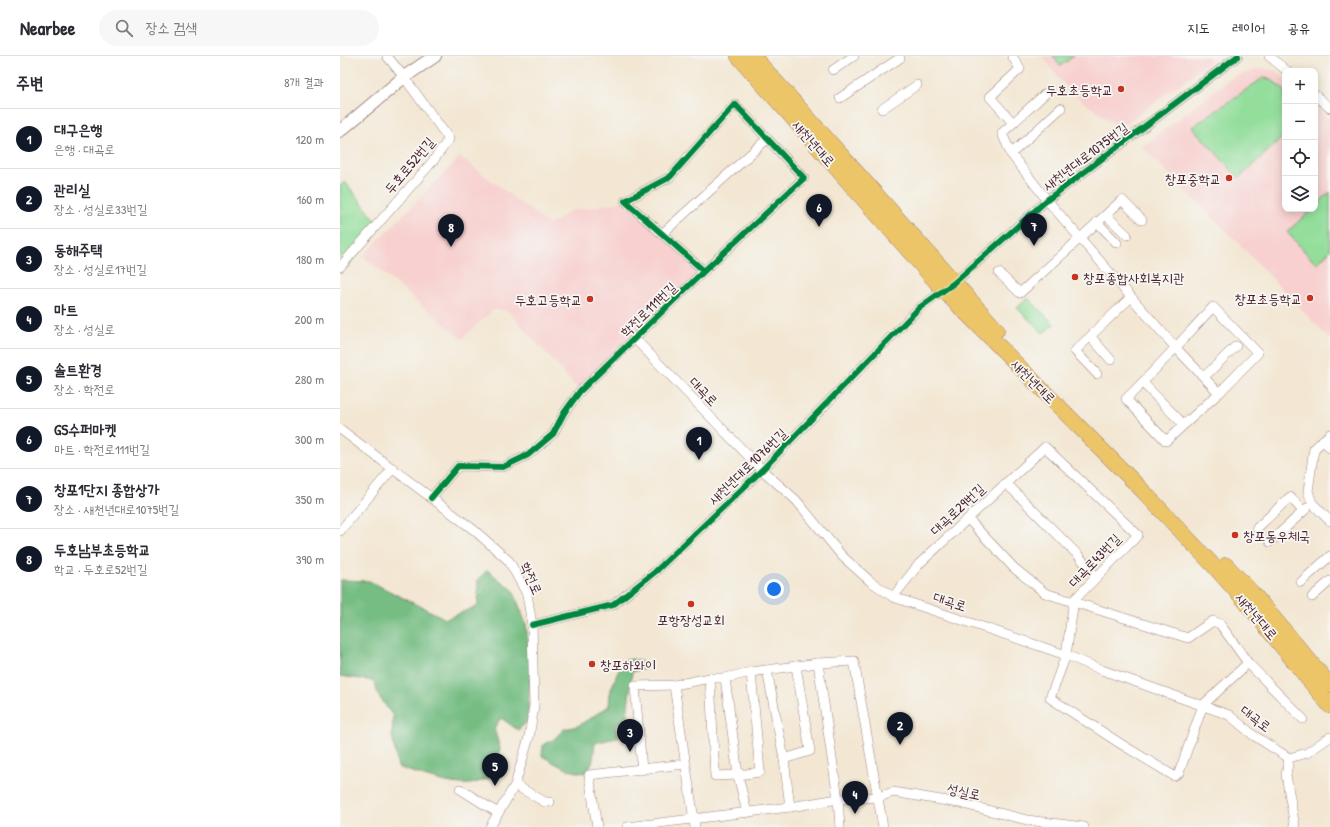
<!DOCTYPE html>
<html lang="ko">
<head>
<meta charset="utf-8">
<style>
  :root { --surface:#fff; --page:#f7f7f7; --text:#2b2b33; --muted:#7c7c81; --line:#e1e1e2; --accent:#111827 }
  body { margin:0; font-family:"Patrick Hand","Poor Story",sans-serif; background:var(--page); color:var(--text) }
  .controls { position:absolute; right:12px; top:12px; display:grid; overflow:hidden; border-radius:8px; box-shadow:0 2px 10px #0003 }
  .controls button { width:36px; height:36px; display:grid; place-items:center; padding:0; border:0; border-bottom:1px solid var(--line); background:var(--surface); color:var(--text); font:20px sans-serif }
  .you { position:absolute; left:434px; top:533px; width:14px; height:14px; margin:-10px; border:3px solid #fff; border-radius:50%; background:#1a73e8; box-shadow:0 0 0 6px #1a73e833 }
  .badge { display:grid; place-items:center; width:26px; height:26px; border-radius:50%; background:var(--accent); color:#fff; font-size:13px; font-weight:700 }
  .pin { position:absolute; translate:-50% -33px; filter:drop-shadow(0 1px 2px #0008) }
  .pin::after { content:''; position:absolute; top:21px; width:14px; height:12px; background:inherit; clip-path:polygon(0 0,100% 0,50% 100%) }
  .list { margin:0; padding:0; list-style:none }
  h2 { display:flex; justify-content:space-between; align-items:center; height:52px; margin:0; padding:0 16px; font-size:17px }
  h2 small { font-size:13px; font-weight:400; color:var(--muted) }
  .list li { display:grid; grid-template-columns:26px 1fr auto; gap:12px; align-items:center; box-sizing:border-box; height:60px; padding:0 16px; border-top:1px solid var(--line) }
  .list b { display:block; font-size:15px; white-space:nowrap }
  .list p { margin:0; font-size:13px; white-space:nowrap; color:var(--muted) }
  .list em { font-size:13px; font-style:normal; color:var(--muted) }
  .icon { flex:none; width:22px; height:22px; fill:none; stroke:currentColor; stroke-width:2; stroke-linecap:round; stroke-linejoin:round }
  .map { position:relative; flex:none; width:990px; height:771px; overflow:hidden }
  header { display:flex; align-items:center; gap:24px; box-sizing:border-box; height:56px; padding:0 20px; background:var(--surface); border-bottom:1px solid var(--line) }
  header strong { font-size:19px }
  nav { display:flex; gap:22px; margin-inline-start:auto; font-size:14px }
  .search { width:280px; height:36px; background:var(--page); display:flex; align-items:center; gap:10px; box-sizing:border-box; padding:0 14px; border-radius:22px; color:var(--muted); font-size:15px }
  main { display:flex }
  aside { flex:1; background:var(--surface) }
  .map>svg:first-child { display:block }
  .built { fill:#f7d0cf }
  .green { fill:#93de9b; stroke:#6e7e63 }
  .forest { fill:#76bd83; stroke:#606e57 }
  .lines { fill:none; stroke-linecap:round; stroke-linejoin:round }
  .minor-casing { stroke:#9e837f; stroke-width:10 }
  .tertiary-casing { stroke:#9e837f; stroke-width:14 }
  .primary-casing { stroke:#9e837f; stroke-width:16 }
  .minor { stroke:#fff; stroke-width:9 }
  .tertiary { stroke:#fff; stroke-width:12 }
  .primary { stroke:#edc569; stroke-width:15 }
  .cycleway-casing { stroke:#f6f6f2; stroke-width:8 }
  .cycleway { stroke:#00873e; stroke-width:6 }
  .poi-dot { fill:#c8321e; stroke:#f6f6f2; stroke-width:1.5 }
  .labels { text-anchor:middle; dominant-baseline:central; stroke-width:3.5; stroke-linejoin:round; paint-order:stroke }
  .poi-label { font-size:14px; fill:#4a1f2b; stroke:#f6f6f2; text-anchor:end }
  .street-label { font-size:14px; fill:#4a1f2b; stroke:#f6f6f2 }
</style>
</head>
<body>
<header>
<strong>Nearbee</strong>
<div class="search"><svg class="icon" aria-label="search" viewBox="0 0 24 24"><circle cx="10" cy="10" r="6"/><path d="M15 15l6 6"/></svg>장소 검색</div>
<nav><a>지도</a><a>레이어</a><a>공유</a></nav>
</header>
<main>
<aside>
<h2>주변<small>8개 결과</small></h2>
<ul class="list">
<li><span class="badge">1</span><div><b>대구은행</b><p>은행 · 대곡로</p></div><em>120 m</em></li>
<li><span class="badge">2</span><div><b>관리실</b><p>장소 · 성실로33번길</p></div><em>160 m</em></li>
<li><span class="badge">3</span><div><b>동해주택</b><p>장소 · 성실로17번길</p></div><em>180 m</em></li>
<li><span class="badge">4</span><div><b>마트</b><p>장소 · 성실로</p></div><em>200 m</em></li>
<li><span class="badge">5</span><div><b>솔트환경</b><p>장소 · 학전로</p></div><em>280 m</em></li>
<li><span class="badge">6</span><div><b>GS수퍼마켓</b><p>마트 · 학전로111번길</p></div><em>300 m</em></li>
<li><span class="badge">7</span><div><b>창포1단지 종합상가</b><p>장소 · 새천년대로1075번길</p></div><em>350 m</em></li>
<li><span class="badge">8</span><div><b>두호남부초등학교</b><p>학교 · 두호로52번길</p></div><em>390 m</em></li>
</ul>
</aside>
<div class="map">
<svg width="990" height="771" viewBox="0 0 990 771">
  <rect width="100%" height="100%" fill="#f6f6f2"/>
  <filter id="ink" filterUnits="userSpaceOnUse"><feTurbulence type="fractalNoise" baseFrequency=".025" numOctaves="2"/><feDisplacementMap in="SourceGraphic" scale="8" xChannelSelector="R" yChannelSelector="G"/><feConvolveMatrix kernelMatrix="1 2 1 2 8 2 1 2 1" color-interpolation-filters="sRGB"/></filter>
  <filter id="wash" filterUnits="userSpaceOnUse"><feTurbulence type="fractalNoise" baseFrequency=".012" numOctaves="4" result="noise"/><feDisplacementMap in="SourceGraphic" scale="16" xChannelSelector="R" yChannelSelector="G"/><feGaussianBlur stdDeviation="0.9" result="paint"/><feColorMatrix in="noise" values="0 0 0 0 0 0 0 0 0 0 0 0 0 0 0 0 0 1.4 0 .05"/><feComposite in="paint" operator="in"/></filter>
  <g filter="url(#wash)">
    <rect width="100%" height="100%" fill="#f3e7d3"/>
    <g class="built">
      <path d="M703,0H867L871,5L780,72L742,45L717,21Z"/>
      <path d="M921,12L937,15L945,23V153H975V51L990,65V284L911,200L802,91L891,22Z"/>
      <path d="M120,101L210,169L230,155L285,145L364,215L240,335L167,254H153L122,283L23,200Z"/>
    </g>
    <g class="green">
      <path d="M713,0H734L720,10Z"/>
      <path d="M923,22L931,23L945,35V79L899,122L852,71Z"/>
      <path d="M5,126L40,170L7,212L0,203V130Z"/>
      <path d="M990,136V195L976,208L947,176L972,153H975V150Z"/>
      <path d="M688,242L714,268L703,277L677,252Z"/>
    </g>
    <g class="forest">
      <path d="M147,514L173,534L186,568L191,613L187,666L178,674L161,662L154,672L160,693L151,722C145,723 137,727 130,728C109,730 78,718 58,711L52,679L53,660L38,639L34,625L0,620V524L29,525L106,563L138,550V524Z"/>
      <path d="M292,603L305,607L307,611L292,616L287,660L275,671L279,681L255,687L253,704L247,717C227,716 219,709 202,700L203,689L213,684L224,673L238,670L269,650L270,636L282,605Z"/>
    </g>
  </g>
  <g filter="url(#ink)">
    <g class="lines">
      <defs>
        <g id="minor">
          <path d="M672,0L680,13L650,41L673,67"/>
          <path d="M929,0L947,15"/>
          <path d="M493,14L514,0"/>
          <path d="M975,39L990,52"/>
          <path d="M500,42L560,2"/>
          <path d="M721,52L671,98L707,144L791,241L835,291L879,337L918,297L873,251C844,282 816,314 786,343L826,385L879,337"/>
          <path d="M542,53L577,29"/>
          <path d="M671,98L662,77L706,37"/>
          <path d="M766,159L787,179"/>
          <path d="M757,166L777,187"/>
          <path d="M323,177L427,83"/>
          <path d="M0,211L93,105L109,83L64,21L47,0"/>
          <path d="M659,217L680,237L782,144L802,164"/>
          <path d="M751,281L771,304"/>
          <path d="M295,283L422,414L456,444L502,500L530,525L553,541L726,599L762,614L889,659L913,679L949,702L967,697L990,681"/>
          <path d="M757,318L735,295L791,241"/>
          <path d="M864,321L896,290"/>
          <path d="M803,327L843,368"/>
          <path d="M0,373L134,474L169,505L187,538L192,569L194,650L189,681L175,729L150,771"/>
          <path d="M990,378L974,393L968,435L972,447L990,465"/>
          <path d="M983,384L990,392"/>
          <path d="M666,427L738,499L756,521"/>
          <path d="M91,442L118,410L163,411L188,399L213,378L224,357L240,335L364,215L464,122L395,48L330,121L285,145L364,215"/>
          <path d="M628,463L674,512L705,537L848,582L873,565L880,568L908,607L963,663"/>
          <path d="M917,472L950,441L963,455"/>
          <path d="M0,475L53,412"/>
          <path d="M930,486L967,452"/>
          <path d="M961,526L990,500"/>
          <path d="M553,541L579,508L705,391L798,479L734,544L726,599L710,642L781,688L834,720L839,717L863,649L908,607"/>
          <path d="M972,541L990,525"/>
          <path d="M192,569L273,549L315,516L422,414L579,252L614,227L707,144L898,0"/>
          <path d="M478,607L498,743L500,771"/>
          <path d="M427,614L444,703L450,751"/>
          <path d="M370,622L375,720L398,719L420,716L411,616"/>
          <path d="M385,622L398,719L407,757"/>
          <path d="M334,629L355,771"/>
          <path d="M949,702L946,719L955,771"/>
          <path d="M444,703L470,695L456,610"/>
          <path d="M302,714L295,630L334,629L370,622H385L411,616L478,607L514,605L543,771"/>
          <path d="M175,729L205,746H210"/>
          <path d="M120,733L158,757"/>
          <path d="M257,771L249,719L345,708"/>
          <path d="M287,771L450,751L498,743L539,741L553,736L619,747L687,764L744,771"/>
        </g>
        <path id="tertiary" d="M0,75L64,21L95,0"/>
        <g id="primary">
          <path d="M398,0L604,235L802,434L871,507L904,544L990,650"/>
          <path d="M413,0L657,274"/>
          <path d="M886,509L916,541L990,629"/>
        </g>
      </defs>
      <use href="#minor" class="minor-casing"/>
      <use href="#tertiary" class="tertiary-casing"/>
      <use href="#primary" class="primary-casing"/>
      <use href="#minor" class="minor"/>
      <use href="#tertiary" class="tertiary"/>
      <use href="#primary" class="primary"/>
      <defs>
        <g id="cycleway">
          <path d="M91,442L118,410L163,411L188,399L213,378L224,357L240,335L364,215L464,122L395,48L330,121L285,145L364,215"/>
          <path d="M192,569L273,549L315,516L422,414L579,252L614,227L707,144L898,0"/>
        </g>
      </defs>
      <use href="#cycleway" class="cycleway-casing"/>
      <use href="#cycleway" class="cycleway"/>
    </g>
  </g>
  <g class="poi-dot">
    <circle cx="781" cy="33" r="4"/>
    <circle cx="889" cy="122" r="4"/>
    <circle cx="735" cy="221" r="4"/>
    <circle cx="970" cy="242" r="4"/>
    <circle cx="250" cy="243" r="4"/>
    <circle cx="895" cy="479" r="4"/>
    <circle cx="351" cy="548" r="4"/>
    <circle cx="252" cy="608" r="4"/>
  </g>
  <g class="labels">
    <g class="poi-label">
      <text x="773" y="33">두호초등학교</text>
      <text x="881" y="122">창포중학교</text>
      <text x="743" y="221" text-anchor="start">창포종합사회복지관</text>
      <text x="962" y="242">창포초등학교</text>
      <text x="242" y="243">두호고등학교</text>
      <text x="903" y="479" text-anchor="start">창포동우체국</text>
      <text x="351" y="563" text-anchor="middle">포항장성교회</text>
      <text x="260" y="608" text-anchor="start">창포하와이</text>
    </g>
    <g class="street-label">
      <text transform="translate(474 87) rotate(49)">새천년대로</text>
      <text transform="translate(745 100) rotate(-37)">새천년대로1075번길</text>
      <text transform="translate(69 109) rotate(-50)">두호로52번길</text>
      <text transform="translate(308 253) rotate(-44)">학전로111번길</text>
      <text transform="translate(694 325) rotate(45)">새천년대로</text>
      <text transform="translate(364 335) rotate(46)">대곡로</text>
      <text transform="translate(407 410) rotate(-44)">새천년대로1076번길</text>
      <text transform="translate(617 453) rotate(-43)">대곡로29번길</text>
      <text transform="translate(754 504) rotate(-46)">대곡로43번길</text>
      <text transform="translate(192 522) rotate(66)">학전로</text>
      <text transform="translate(610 545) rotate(18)">대곡로</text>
      <text transform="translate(917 560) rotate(50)">새천년대로</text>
      <text transform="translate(916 662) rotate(37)">대곡로</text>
      <text transform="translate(624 735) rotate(12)">성실로</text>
    </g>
  </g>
</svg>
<div class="controls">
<button>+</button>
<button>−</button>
<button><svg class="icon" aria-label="locate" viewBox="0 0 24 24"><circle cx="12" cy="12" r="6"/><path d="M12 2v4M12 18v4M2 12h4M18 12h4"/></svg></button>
<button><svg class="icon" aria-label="layers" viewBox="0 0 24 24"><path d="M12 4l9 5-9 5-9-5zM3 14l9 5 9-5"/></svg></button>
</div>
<div class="you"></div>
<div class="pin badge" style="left:359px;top:404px">1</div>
<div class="pin badge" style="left:560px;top:689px">2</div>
<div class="pin badge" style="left:290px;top:696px">3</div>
<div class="pin badge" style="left:515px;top:758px">4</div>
<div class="pin badge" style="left:155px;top:730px">5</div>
<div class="pin badge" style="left:479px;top:171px">6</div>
<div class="pin badge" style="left:694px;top:190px">7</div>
<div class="pin badge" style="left:111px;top:191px">8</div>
</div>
</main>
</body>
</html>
